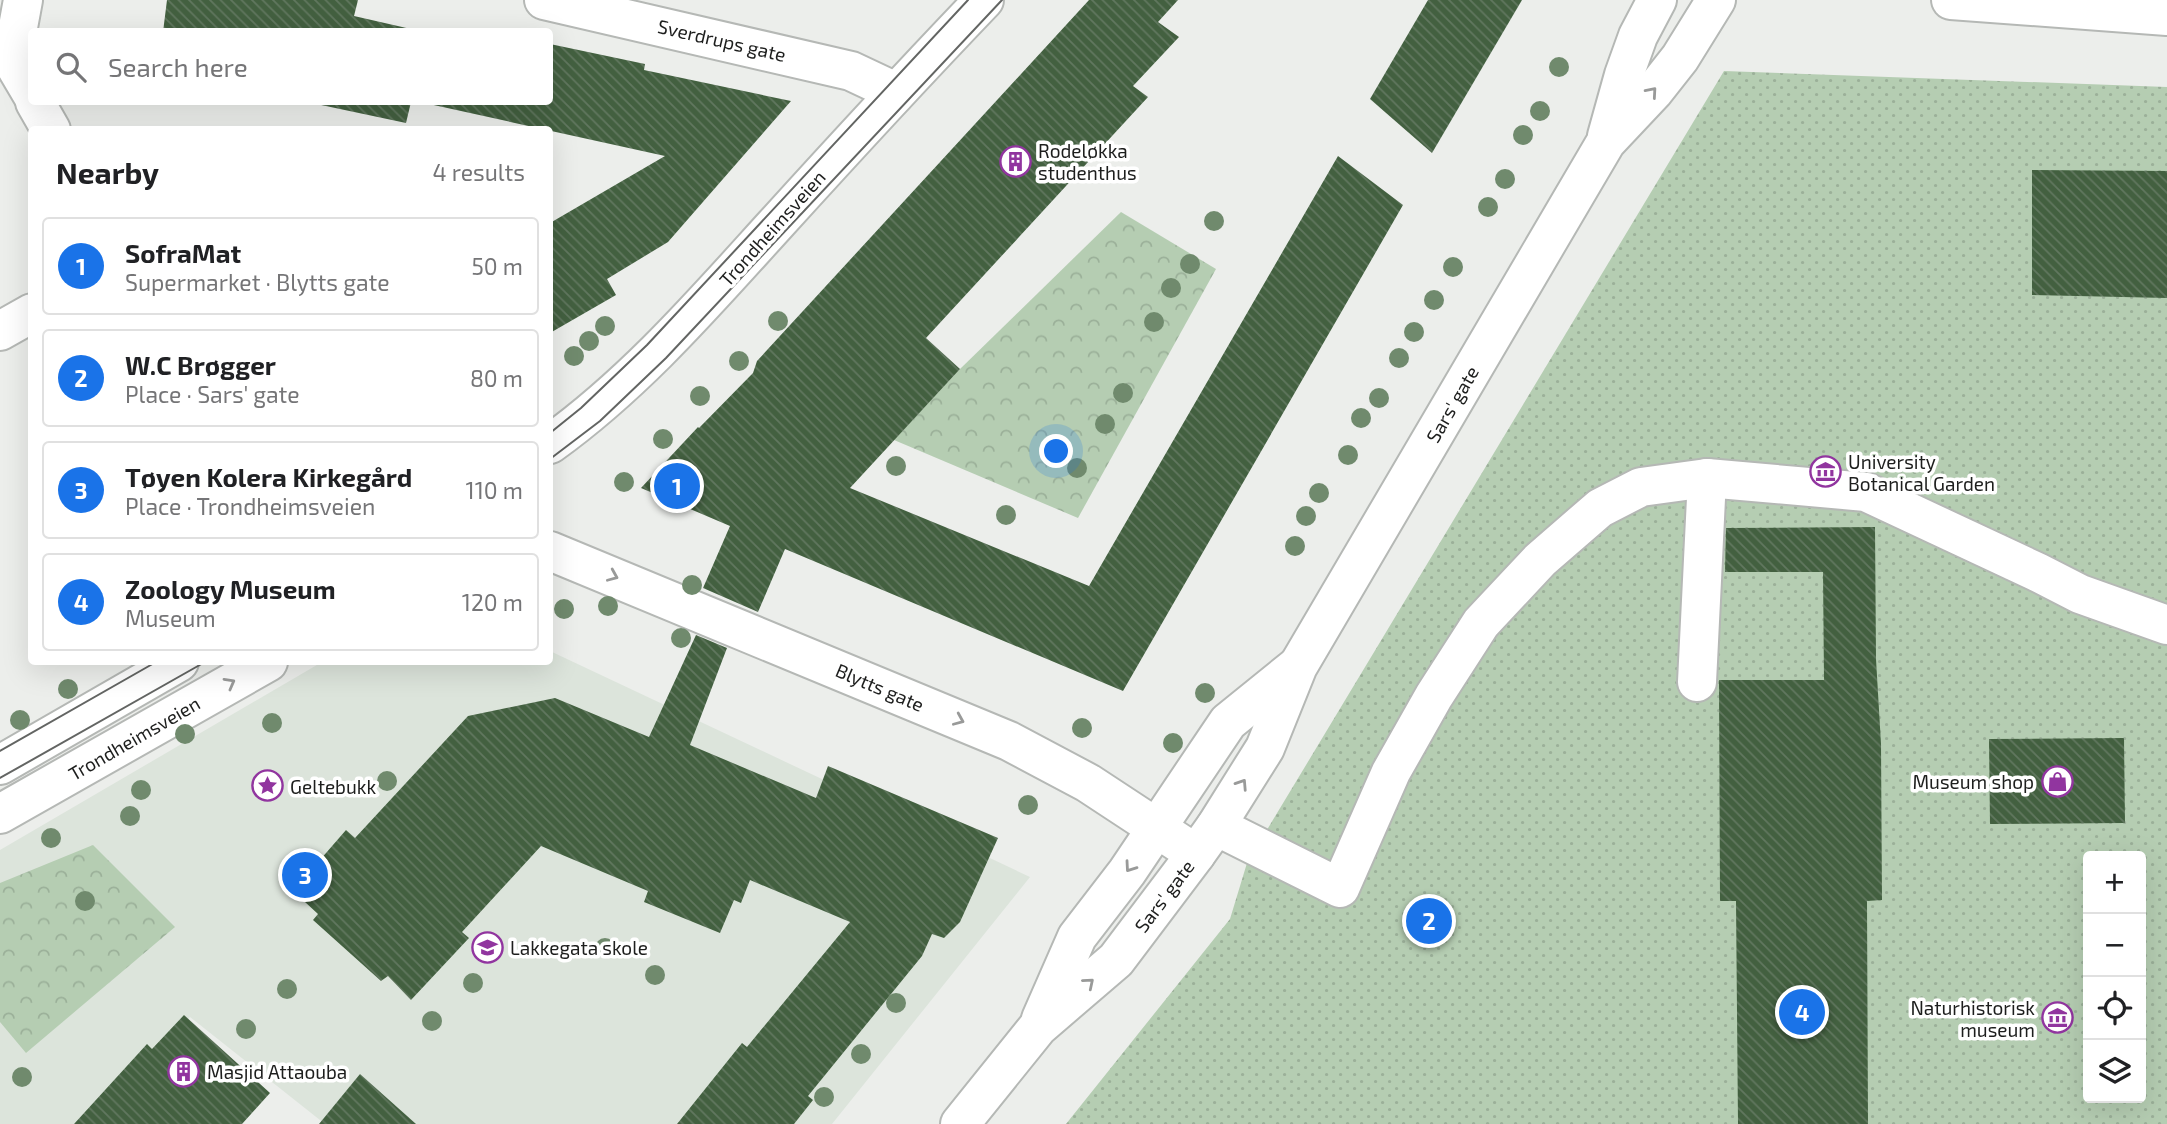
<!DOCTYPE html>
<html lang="en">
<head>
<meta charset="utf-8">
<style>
  :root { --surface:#fff; --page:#f6f6f6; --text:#202124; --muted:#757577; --line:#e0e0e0; --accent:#1a73e8 }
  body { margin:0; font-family:"Exo 2",sans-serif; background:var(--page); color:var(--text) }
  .controls { position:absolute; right:21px; bottom:21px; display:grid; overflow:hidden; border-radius:7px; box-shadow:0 7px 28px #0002 }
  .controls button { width:63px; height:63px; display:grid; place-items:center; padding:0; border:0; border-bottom:2px solid var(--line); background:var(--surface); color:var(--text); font:35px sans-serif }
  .you { position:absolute; left:1057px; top:452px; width:24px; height:24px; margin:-18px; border:5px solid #fff; border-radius:50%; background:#1a73e8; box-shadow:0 0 0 10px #1a73e833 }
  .badge { display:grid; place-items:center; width:46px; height:46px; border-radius:50%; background:var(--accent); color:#fff; font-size:23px; font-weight:700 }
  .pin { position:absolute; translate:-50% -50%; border:4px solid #fff; box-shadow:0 2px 7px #0006 }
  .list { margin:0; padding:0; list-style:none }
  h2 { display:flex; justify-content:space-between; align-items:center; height:91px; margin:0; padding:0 28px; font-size:30px }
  h2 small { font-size:23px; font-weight:400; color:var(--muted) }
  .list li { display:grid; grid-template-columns:46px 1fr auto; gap:21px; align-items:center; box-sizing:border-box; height:98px; margin:0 14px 14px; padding:0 14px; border:2px solid var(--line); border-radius:7px }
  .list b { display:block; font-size:26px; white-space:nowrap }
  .list p { margin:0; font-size:23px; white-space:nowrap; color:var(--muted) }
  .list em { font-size:23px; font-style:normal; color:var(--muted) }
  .icon { flex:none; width:38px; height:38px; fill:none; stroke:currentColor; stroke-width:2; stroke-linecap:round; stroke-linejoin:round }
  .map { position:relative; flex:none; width:2167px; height:1124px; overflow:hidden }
  .search { position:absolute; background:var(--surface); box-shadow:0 7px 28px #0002; left:28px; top:28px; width:525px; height:77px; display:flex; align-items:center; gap:18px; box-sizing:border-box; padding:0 24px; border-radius:7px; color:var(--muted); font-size:26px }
  .panel { position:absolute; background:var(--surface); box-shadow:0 7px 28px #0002; left:28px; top:126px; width:525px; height:539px; border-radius:7px }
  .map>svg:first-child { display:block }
  .built { fill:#dce4db }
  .park { fill:url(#park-crowns) }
  .garden { fill:url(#garden-dots); fill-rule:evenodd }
  .building { fill:url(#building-back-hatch) }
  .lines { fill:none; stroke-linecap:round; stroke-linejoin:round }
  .minor-casing { stroke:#b5b8b5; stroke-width:42 }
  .major-casing { stroke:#b5b8b5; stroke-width:42 }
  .minor { stroke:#fff; stroke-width:38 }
  .major { stroke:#fff; stroke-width:38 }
  .tram { stroke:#636563; stroke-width:2 }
  .tree { fill:#708a6d }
  .oneway { stroke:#999a99 }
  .labels { text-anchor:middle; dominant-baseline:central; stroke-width:7; stroke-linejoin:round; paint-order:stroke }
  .street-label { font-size:19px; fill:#1d1e1d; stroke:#fff }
  .poi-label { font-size:19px; fill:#1d1e1d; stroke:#fff; text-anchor:start }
</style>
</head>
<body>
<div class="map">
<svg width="2167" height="1124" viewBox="0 0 2167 1124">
  <defs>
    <pattern id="park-crowns" width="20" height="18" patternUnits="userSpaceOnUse" patternTransform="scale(1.75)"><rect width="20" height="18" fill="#b5cdb2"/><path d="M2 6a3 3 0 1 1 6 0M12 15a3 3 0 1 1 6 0" fill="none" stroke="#9bb099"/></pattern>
    <pattern id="garden-dots" width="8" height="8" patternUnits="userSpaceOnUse" patternTransform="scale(1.75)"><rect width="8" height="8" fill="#b5cdb2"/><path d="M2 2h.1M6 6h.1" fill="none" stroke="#9bb099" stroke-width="1.8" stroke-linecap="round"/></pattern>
    <pattern id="building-back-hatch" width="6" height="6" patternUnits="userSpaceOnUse" patternTransform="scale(1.75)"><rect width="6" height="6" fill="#436040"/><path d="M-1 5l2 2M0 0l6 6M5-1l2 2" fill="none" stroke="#61775f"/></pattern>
  </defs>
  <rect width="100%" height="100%" fill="#eceeeb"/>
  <path class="built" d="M550,651L1030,877L832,1124H325L190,1017L93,1124H0V850L322,662H550Z"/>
  <g class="park">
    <path d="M1121,212L1216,269L1078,518L894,440L960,369Z"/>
    <path d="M93,845L175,927L26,1053L0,1022V883Z"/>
  </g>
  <path class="garden" d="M1724,71L2167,87V1124H1066L1230,919L1247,863ZM2088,856H2141V1098H2088Z"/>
  <g class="building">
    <path d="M167,0H358L354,16L424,32H163Z"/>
    <path d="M1089,0H1178L1158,22L1179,37L1133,86L1148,97L926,338L960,369L850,488L1089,586L1338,156L1403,205L1123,691L785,549L758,612L703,588L730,526L641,488L698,427L699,428L753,373L757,361Z"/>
    <path d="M1428,0H1522L1432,153L1370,99Z"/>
    <path d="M550,44L645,64L644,70L791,101L668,242L607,279L616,295L550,333V223L665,156L420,102H550Z"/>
    <path d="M307,102H411L406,123Z"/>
    <path d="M2032,170L2167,171V298L2032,295Z"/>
    <path d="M1875,527L1876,659L1881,744L1882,900L1867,901L1868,1124H1738L1736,901H1720L1719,680H1824L1823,572H1725L1726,528Z"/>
    <path d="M696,635L727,648L690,745L816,798L828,766L998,838L960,922L944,938L932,934L922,956L808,1096L813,1100L794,1124H677L742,1043L747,1047L850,922L750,880L741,903L734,900L720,933L644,902L648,891L541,846L462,932L469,938L411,1000L388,976L381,981L313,920L318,914L293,891L346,830L355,838L468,716L555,698L649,737Z"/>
    <path d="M2124,738L2125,823L1990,824L1989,739Z"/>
    <path d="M184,1015L270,1093L242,1124H74L147,1044L152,1049Z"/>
    <path d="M360,1074L416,1124H319Z"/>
  </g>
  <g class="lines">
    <defs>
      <g id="minor">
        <path d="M544,0L851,71L885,87L894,95"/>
        <path d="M1951,0L2167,16"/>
        <path d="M0,40L32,94"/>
        <path d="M12,60L23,0"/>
        <path d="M35,102L51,130"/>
        <path d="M0,331L32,313"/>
        <path d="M550,444C635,383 704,303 774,226C843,150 913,74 984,0"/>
        <path d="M550,551L1009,741L1088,783L1196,854"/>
        <path d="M1697,682L1707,478"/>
        <path d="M0,765L179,662"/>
        <path d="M0,814L268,662"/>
        <path d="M1216,826L1340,888L1391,772L1434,696L1481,623L1540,560L1600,508L1641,487L1707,478L1866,492L2037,572L2080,594L2167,625"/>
      </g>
      <g id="major">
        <path d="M1607,136L1624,75L1638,36L1657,0"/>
        <path d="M1041,1019L1077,937L1127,872L1228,722L1296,667"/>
        <path d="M960,1124L1038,1027L1116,960L1196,854L1216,826L1265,748L1298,666L1606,142L1654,91L1680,58L1716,0"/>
      </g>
    </defs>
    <use href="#minor" class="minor-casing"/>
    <use href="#major" class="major-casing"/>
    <use href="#minor" class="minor"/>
    <use href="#major" class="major"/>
    <g class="tram">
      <path d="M550,433L581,408L647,345L968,0"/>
      <path d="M550,459L600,421L666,358L1002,0"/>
      <path d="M0,751L156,662"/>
      <path d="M0,778L205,662"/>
    </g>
  </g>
  <g class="tree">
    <circle cx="1559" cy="67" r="10"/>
    <circle cx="1540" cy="111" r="10"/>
    <circle cx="1523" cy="135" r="10"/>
    <circle cx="1505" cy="179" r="10"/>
    <circle cx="1488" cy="207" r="10"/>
    <circle cx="1214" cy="221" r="10"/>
    <circle cx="1190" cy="264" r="10"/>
    <circle cx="1453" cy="267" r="10"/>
    <circle cx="1171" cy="288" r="10"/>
    <circle cx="1434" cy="300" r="10"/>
    <circle cx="778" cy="321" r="10"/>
    <circle cx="1154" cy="322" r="10"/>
    <circle cx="605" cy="326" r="10"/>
    <circle cx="1414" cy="332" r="10"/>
    <circle cx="589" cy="341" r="10"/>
    <circle cx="574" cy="356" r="10"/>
    <circle cx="1399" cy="358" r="10"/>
    <circle cx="739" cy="361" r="10"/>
    <circle cx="1123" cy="393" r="10"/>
    <circle cx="700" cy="396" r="10"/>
    <circle cx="1379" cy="398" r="10"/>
    <circle cx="1361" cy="418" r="10"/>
    <circle cx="1105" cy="424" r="10"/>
    <circle cx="663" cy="439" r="10"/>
    <circle cx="1348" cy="455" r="10"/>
    <circle cx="896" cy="466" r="10"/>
    <circle cx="1077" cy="468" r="10"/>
    <circle cx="624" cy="482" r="10"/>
    <circle cx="1319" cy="493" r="10"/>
    <circle cx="1006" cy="515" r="10"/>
    <circle cx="1306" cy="516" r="10"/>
    <circle cx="1295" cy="546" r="10"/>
    <circle cx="692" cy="585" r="10"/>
    <circle cx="608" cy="606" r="10"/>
    <circle cx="564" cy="609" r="10"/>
    <circle cx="681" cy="638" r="10"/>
    <circle cx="68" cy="689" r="10"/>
    <circle cx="1205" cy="693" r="10"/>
    <circle cx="20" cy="720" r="10"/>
    <circle cx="272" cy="723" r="10"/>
    <circle cx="1082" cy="728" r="10"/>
    <circle cx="185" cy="734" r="10"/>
    <circle cx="1173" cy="743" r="10"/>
    <circle cx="387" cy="781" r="10"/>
    <circle cx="141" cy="790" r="10"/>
    <circle cx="1028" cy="805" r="10"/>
    <circle cx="130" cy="816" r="10"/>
    <circle cx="51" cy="838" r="10"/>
    <circle cx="85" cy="901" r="10"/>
    <circle cx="605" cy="948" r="10"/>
    <circle cx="655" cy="975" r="10"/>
    <circle cx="473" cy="983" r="10"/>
    <circle cx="287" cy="989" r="10"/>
    <circle cx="896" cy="1003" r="10"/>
    <circle cx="432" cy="1021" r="10"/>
    <circle cx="246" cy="1029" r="10"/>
    <circle cx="861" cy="1054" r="10"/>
    <circle cx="22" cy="1077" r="10"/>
    <circle cx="824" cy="1097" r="10"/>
  </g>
  <defs><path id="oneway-chevron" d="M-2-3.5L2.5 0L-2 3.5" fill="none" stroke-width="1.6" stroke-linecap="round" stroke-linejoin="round" transform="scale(1.75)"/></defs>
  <g class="oneway">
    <use href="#oneway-chevron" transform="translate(1652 92) rotate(-49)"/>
    <use href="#oneway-chevron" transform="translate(613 576) rotate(23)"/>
    <use href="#oneway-chevron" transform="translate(230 683) rotate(-29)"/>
    <use href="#oneway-chevron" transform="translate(959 720) rotate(23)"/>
    <use href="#oneway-chevron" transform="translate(1242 784) rotate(-57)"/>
    <use href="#oneway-chevron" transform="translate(1130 867) rotate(125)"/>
    <use href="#oneway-chevron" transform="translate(1089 983) rotate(-40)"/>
  </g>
  <defs>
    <symbol id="building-ring" viewBox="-11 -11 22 22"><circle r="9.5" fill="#fff" stroke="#91359f" stroke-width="1.5"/><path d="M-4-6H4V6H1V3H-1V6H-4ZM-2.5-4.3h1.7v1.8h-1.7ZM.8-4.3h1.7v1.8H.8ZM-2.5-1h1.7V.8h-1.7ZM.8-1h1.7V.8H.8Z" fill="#91359f"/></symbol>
    <symbol id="museum-ring" viewBox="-11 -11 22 22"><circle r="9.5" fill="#fff" stroke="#91359f" stroke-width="1.5"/><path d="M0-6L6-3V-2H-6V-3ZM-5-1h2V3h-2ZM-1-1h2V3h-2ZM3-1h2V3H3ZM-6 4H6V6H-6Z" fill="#91359f"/></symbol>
    <symbol id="shop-ring" viewBox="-11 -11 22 22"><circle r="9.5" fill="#fff" stroke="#91359f" stroke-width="1.5"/><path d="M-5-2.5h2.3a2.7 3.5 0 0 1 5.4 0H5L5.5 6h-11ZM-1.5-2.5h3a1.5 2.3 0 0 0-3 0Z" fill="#91359f"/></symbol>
    <symbol id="sight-ring" viewBox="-11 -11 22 22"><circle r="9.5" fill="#fff" stroke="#91359f" stroke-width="1.5"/><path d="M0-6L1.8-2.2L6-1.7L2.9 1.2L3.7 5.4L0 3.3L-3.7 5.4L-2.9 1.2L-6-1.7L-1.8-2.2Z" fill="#91359f"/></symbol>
    <symbol id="school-ring" viewBox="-11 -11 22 22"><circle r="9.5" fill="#fff" stroke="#91359f" stroke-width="1.5"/><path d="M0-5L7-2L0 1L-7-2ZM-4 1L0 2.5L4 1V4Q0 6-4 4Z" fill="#91359f"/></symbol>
  </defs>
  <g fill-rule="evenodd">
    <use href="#building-ring" x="998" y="144" width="35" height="35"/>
    <use href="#museum-ring" x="1808" y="454" width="35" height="35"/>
    <use href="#shop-ring" x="2040" y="764" width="35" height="35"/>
    <use href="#sight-ring" x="250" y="768" width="35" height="35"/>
    <use href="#school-ring" x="470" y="930" width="35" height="35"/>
    <use href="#museum-ring" x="2040" y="1000" width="35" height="35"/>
    <use href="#building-ring" x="166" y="1054" width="35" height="35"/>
  </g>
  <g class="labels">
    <g class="street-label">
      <text transform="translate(722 40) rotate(13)">Sverdrups gate</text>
      <text transform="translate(772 228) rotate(-48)">Trondheimsveien</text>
      <text transform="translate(1452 404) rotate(-60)">Sars' gate</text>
      <text transform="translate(880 687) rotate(23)">Blytts gate</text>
      <text transform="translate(134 738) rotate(-30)">Trondheimsveien</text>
      <text transform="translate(1164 896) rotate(-53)">Sars' gate</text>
    </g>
    <g class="poi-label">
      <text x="1038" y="150">Rodeløkka<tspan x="1038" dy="22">studenthus</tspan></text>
      <text x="1848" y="461">University<tspan x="1848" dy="22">Botanical Garden</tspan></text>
      <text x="2034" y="781" text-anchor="end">Museum shop</text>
      <text x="290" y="786">Geltebukk</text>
      <text x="510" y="947">Lakkegata skole</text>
      <text x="2035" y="1007" text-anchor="end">Naturhistorisk<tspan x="2035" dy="22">museum</tspan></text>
      <text x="207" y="1071">Masjid Attaouba</text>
    </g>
  </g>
</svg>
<div class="controls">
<button>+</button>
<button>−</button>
<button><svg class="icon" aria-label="locate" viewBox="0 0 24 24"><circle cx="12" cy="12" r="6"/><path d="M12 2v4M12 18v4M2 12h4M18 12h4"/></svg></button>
<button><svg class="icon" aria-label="layers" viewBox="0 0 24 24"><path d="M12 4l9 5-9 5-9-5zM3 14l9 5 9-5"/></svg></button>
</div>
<div class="you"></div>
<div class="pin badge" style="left:677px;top:486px">1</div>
<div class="pin badge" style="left:1429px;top:921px">2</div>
<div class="pin badge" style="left:305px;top:875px">3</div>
<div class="pin badge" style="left:1802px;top:1012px">4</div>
<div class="search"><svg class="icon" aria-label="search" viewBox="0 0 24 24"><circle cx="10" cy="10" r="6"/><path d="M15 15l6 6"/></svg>Search here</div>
<section class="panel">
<h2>Nearby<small>4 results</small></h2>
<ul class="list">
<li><span class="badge">1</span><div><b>SofraMat</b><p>Supermarket · Blytts gate</p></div><em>50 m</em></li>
<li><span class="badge">2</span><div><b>W.C Brøgger</b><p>Place · Sars' gate</p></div><em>80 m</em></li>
<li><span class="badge">3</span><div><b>Tøyen Kolera Kirkegård</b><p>Place · Trondheimsveien</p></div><em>110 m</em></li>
<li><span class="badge">4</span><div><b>Zoology Museum</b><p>Museum</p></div><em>120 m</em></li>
</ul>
</section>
</div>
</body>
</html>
